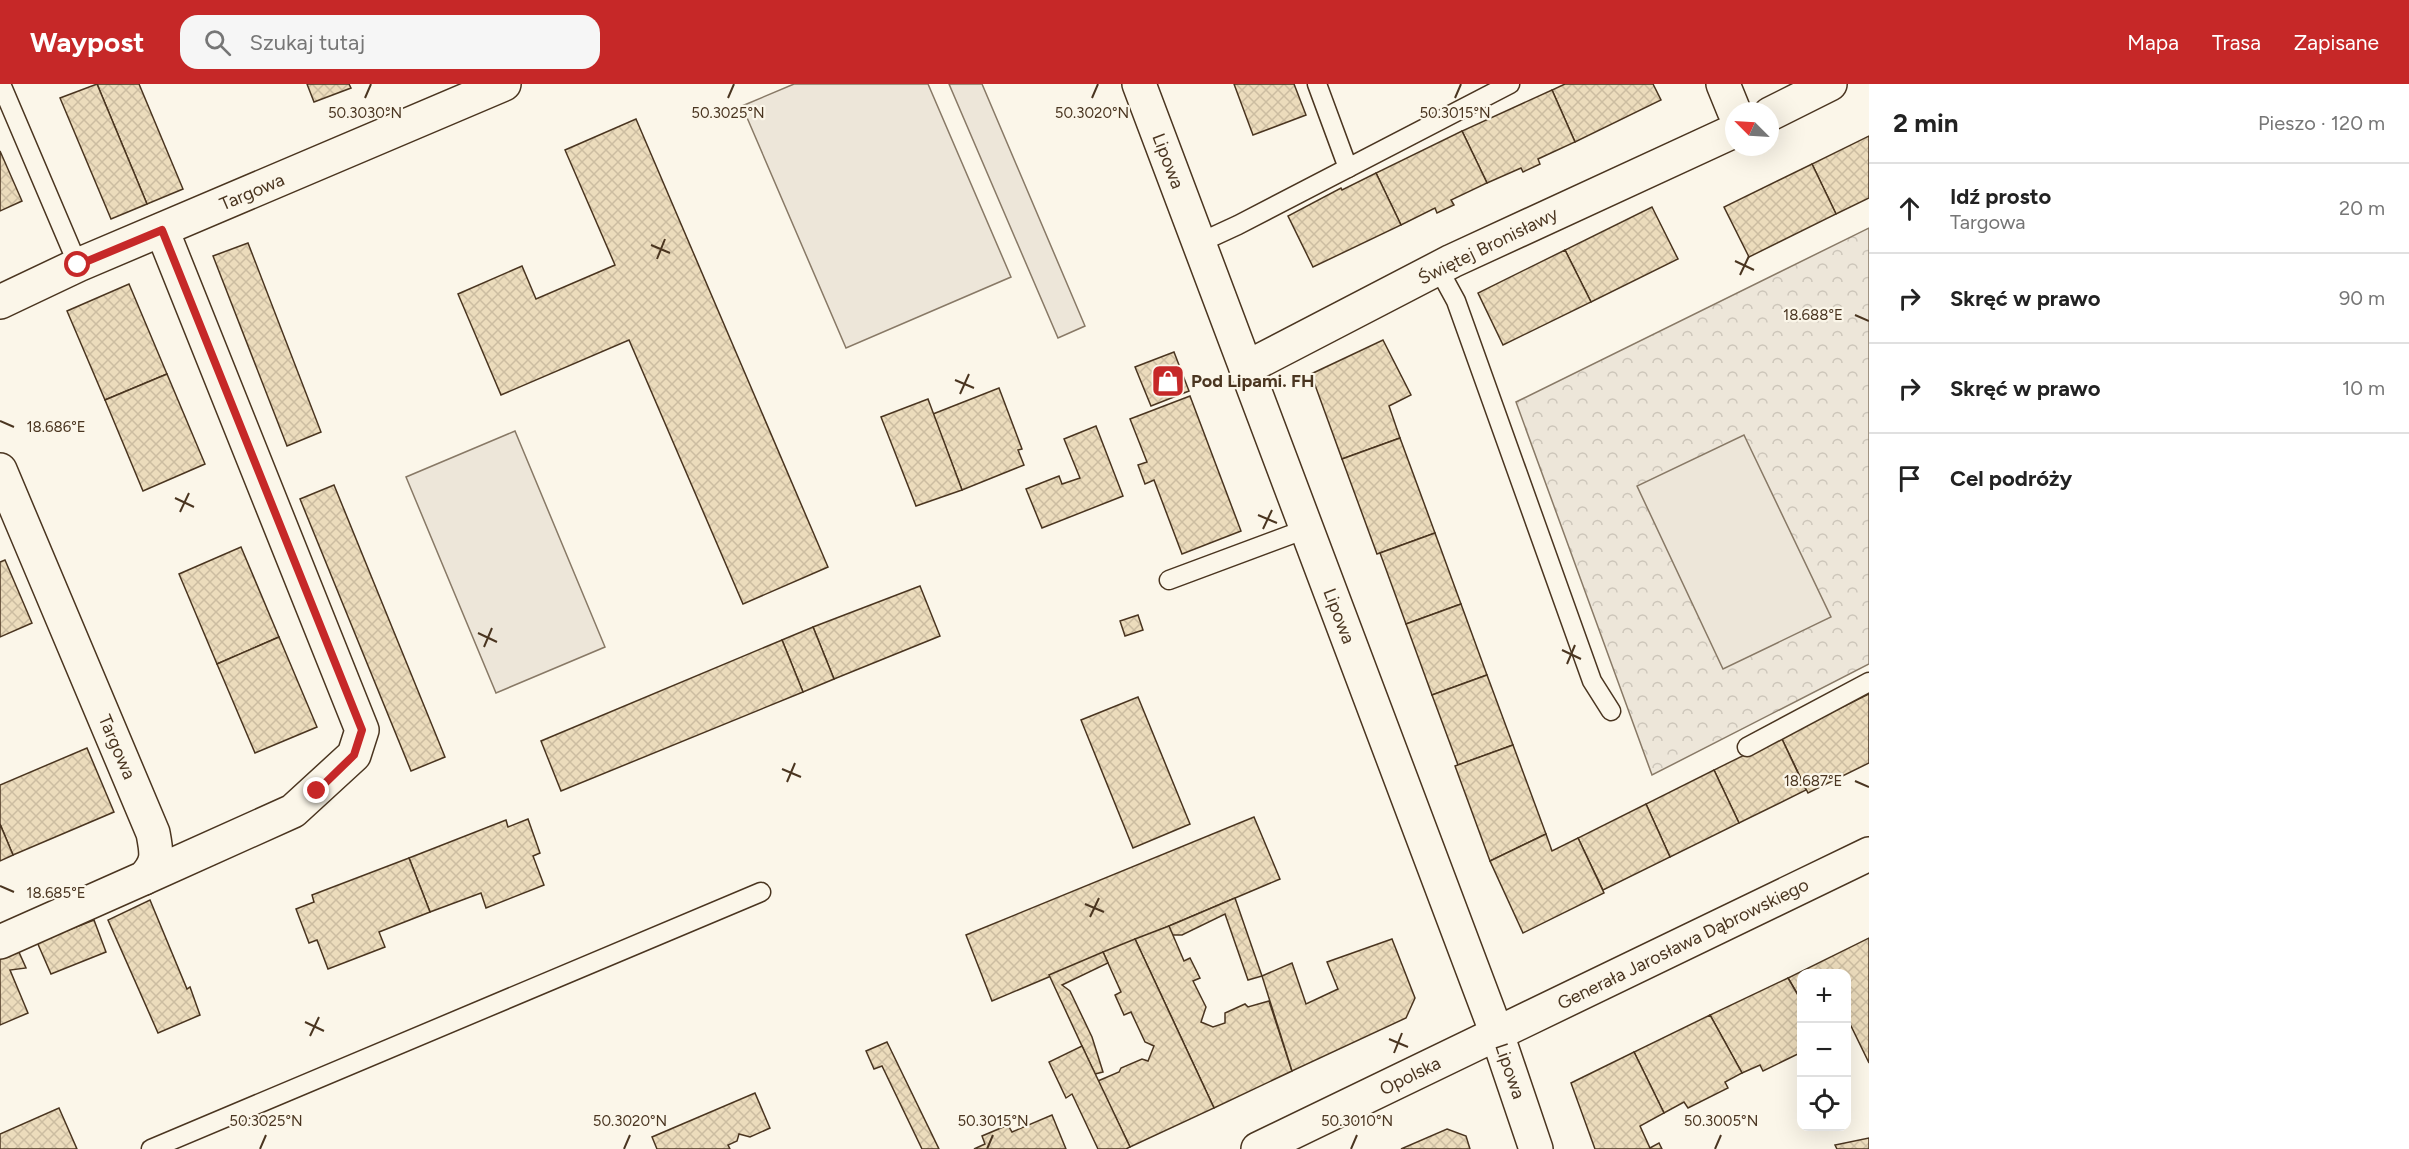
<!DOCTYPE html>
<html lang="pl">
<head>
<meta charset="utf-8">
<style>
  :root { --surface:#fff; --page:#f6f6f6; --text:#222; --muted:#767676; --line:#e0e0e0; --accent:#c62828 }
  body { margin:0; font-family:Figtree,sans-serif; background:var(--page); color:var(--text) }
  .controls { position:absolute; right:18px; bottom:18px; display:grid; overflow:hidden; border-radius:12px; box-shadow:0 6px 24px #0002 }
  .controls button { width:54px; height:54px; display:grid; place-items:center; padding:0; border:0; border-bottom:2px solid var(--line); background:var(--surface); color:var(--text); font:30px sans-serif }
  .compass { position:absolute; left:1725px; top:18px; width:54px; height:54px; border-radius:50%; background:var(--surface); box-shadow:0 6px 24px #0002; rotate:294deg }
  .stop { position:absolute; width:18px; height:18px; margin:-14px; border:4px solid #c62828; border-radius:50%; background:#fff }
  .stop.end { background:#c62828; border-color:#fff; box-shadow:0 2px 6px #0008 }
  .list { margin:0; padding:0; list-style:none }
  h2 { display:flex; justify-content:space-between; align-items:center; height:78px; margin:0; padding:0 24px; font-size:26px }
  h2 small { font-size:20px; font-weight:400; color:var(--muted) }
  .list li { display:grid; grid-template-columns:39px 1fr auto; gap:18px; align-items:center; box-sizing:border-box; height:90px; padding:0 24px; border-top:2px solid var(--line) }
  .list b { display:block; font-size:22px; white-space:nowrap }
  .list p { margin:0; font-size:20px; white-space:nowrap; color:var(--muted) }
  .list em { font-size:20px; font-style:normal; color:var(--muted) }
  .icon { flex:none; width:33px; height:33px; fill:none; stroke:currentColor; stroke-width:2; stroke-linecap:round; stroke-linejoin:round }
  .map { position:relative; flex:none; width:1869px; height:1065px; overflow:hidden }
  header { display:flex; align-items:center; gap:36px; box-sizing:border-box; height:84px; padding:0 30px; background:var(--accent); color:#fff }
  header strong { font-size:28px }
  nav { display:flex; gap:33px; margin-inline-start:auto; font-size:21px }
  .search { width:420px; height:54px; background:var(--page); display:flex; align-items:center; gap:15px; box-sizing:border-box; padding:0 21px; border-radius:18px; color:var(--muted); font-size:22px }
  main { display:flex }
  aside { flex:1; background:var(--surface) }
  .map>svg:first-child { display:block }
  .forest { fill:url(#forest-crowns); stroke:#887966; stroke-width:1.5 }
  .garden { fill:#ede6d9; stroke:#887966; stroke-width:1.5 }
  .building { fill:url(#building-cross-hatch); stroke:#4a3520; stroke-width:1.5 }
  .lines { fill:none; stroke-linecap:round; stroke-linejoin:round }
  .service-casing { stroke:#4a3520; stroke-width:21 }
  .minor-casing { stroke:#4a3520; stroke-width:36 }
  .tertiary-casing { stroke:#4a3520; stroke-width:36 }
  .service { stroke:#fbf6e9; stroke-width:18 }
  .minor { stroke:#fbf6e9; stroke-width:33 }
  .tertiary { stroke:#fbf6e9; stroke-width:33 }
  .route { stroke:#c62828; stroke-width:8 }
  .ticks { fill:none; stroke:#4a3520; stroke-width:2 }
  .labels { text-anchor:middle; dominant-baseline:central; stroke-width:4.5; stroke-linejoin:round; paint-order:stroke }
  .street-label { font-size:18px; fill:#4a3520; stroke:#fbf6e9 }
  .poi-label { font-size:18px; font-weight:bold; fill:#4a3520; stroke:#fbf6e9; text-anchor:start }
  .ticks-label { font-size:15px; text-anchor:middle; fill:#4a3520; stroke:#fbf6e9; stroke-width:4.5; stroke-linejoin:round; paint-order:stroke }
</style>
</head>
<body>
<header>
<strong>Waypost</strong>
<div class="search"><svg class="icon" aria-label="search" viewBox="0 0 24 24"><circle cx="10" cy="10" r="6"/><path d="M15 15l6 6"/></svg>Szukaj tutaj</div>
<nav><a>Mapa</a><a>Trasa</a><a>Zapisane</a></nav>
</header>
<main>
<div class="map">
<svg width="1869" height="1065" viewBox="0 0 1869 1065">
  <defs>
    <pattern id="forest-crowns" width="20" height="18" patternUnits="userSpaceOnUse" patternTransform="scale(1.5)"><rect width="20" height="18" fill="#ede6d9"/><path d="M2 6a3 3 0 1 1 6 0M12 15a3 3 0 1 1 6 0" fill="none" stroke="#cdc6ba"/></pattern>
    <pattern id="building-cross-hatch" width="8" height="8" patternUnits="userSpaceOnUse" patternTransform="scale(1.5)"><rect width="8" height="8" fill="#ecdcbc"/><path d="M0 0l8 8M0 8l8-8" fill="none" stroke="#ccbda1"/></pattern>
  </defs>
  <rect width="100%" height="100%" fill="#fbf6e9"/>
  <path class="forest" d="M1869,144V580L1652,691L1516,318Z"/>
  <g class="garden">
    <path d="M794,0H928L1011,193L846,264L742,22Z"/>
    <path d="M949,0H982L1085,242L1058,254Z"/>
    <path d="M515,347L605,563L496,609L406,393Z"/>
    <path d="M1744,351L1831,533L1723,585L1637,402Z"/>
  </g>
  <g class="building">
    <path d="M97,0H139L183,105L147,120Z"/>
    <path d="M97,0L147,120L111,135L60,14Z"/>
    <path d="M307,0H349L351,4L314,18Z"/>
    <path d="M1234,0H1294L1306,31L1253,51Z"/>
    <path d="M1565,0H1653L1661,16L1575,58L1552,6Z"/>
    <path d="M1552,6L1575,58L1538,75L1540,80L1523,88L1521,84L1487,99L1462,47Z"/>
    <path d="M636,35L828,483L743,520L629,256L501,311L458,210L522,182L536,215L615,181L565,66Z"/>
    <path d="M1462,47L1487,99L1451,116L1454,121L1437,129L1435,124L1401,141L1376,89Z"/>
    <path d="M1869,52V114L1836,130L1812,80Z"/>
    <path d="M0,67L22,117L0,127Z"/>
    <path d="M1812,80L1836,130L1749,173L1724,123Z"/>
    <path d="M1376,89L1401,141L1313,183L1288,132L1341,104L1342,106Z"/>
    <path d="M1652,123L1678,175L1591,218L1565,166Z"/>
    <path d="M248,159L321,348L287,362L213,172Z"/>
    <path d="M1565,166L1591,218L1503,261L1478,209Z"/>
    <path d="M129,200L167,290L105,316L67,227Z"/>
    <path d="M1383,256L1411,311L1389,322L1400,354L1342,375L1311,290Z"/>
    <path d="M1174,268L1189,307L1151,322L1135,283Z"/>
    <path d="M167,290L205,380L143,407L105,316Z"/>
    <path d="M999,304L1022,365L1018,366L1024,381L962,406L933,330Z"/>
    <path d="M1190,312L1241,447L1182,470L1154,396L1145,400L1138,381L1147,378L1130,335Z"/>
    <path d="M928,315L962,406L916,422L881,333Z"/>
    <path d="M1096,342L1123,412L1042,444L1026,405L1059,392L1062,400L1080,394L1064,355Z"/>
    <path d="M1400,354L1435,449L1377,470L1342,375Z"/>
    <path d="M334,401L445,673L411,687L300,415Z"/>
    <path d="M1435,449L1461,520L1406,540L1380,469Z"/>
    <path d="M241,463L279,553L217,580L179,490Z"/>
    <path d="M5,476L32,539L0,553V478Z"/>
    <path d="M920,502L940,552L834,595L813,543Z"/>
    <path d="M1461,520L1487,591L1432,611L1406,540Z"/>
    <path d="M1138,531L1143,546L1125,552L1120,537Z"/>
    <path d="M813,543L834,595L803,608L782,556Z"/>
    <path d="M279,553L317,643L255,669L217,580Z"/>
    <path d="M782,556L803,608L561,707L541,657Z"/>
    <path d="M1487,591L1513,661L1458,681L1432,611Z"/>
    <path d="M1869,610V679L1808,709L1781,653Z"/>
    <path d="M1138,613L1190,740L1133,764L1081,636Z"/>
    <path d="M1781,653L1806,706L1739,739L1714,686Z"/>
    <path d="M1513,661L1546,750L1490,777L1455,682Z"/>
    <path d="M87,664L114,728L13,771L0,740V701Z"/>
    <path d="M1714,686L1739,739L1670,773L1646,720Z"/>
    <path d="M1646,720L1670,773L1603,806L1578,754Z"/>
    <path d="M1254,733L1280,795L992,917L966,851Z"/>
    <path d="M528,735L540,769L533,772L544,801L486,824L481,809L430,828L409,774L506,736L508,743Z"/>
    <path d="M0,740L13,771L0,777Z"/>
    <path d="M1546,750L1552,767L1578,754L1604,809L1523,849L1490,777Z"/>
    <path d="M409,774L430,828L379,848L385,863L328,885L317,856L309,859L296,825L314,818L312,811Z"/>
    <path d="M1235,814L1262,892L1248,896L1225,830L1182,851H1171L1169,842Z"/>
    <path d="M150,816L187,905L190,903L200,931L158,949L108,836Z"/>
    <path d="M94,836L106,868L51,890L37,858Z"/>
    <path d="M1169,842L1184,877L1190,874L1200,894L1193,897L1206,923L1201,938L1213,943L1225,939V929L1245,920L1248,923L1269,917L1292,987L1214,1024L1135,855Z"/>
    <path d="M1869,854V979L1850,940L1846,942V890H1802V918L1788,894Z"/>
    <path d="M1135,855L1214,1024L1130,1063L1098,997L1119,988L1121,984L1142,975L1148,977L1154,962L1145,958L1131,928L1124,931L1115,911L1121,908L1103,868Z"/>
    <path d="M1392,855L1415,914L1406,934L1292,987L1262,892L1292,879L1306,920L1338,905L1327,878Z"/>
    <path d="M18,866L26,884L10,886L28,929L0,941V873Z"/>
    <path d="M1103,868L1108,879L1062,901L1070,907L1092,953L1103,988L1095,990L1049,891Z"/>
    <path d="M1788,894L1802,918V968L1763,987L1760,981L1742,989L1710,931Z"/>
    <path d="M1710,931L1742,989L1725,998L1728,1004L1688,1024L1684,1018L1664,1029L1634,968Z"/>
    <path d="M887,958L939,1065H922L882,982L874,985L866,967Z"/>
    <path d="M1082,962L1130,1063L1126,1065H1098L1072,1010L1066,1014L1049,978Z"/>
    <path d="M1634,968L1664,1029L1640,1042L1650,1064L1659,1059L1662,1065H1595L1571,999Z"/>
    <path d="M755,1009L770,1044L750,1053L739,1050L737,1057L728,1061L730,1065H657L652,1053Z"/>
    <path d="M59,1024L77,1065H0V1050Z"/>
    <path d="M1052,1031L1066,1065H974L985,1060L982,1052L1008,1041L1012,1048Z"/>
    <path d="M1447,1045L1466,1052L1470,1065H1401Z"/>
    <path d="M1869,1054V1065H1837L1835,1061Z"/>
  </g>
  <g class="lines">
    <defs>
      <g id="service">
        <path d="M1,0L78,181"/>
        <path d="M1317,0L1348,84"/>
        <path d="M1199,159L1238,141L1510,0"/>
        <path d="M1438,184L1456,217L1592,597L1611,627"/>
        <path d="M1169,496L1306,445"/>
        <path d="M1747,663L1869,598"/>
        <path d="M151,1065L761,808"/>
      </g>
      <g id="minor">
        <path d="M1723,0L1734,27"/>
        <path d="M1770,30L1830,0"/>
        <path d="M0,218L78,181L504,0"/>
        <path d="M1246,284L1452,177L1734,47"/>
        <path d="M0,386L153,749C157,770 159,778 144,794L0,858"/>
        <path d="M144,794L293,727L354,671L362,646L162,146"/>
      </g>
      <g id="tertiary">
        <path d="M1139,0L1497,950L1536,1065"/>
        <path d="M1258,1065L1869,770"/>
      </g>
    </defs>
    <use href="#service" class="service-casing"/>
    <use href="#minor" class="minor-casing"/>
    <use href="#tertiary" class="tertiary-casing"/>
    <use href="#service" class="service"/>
    <use href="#minor" class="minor"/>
    <use href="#tertiary" class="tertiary"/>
  </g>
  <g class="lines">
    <path class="route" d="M78,181L162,146L362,646L354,671L317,707"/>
  </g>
  <path class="ticks" d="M365,14L371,0M728,14L734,0M1092,14L1098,0M1455,14L1461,0M651,161L670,169M657,175L665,155M1735,177L1754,186M1740,191L1749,172M1855,231L1869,237M955,296L974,304M960,310L969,290M0,337L14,343M175,414L194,423M180,428L189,409M1258,431L1277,439M1263,445L1272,426M478,549L497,558M484,563L492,544M1562,566L1581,575M1567,580L1575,561M782,685L801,693M1855,697L1869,703M787,698L795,679M0,802L14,808M1085,820L1104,828M1090,833L1099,814M305,938L324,947M310,952L319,933M1389,955L1408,963M1394,969L1402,949M260,1065L266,1051M624,1065L630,1051M987,1065L993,1051M1351,1065L1357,1051M1715,1065L1721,1051"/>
  <defs>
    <symbol id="shop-square" viewBox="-11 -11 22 22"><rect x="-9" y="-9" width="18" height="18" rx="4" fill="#c62828" stroke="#fbf6e9"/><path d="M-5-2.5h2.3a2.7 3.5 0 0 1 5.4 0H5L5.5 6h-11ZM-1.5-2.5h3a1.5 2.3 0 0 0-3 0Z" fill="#fff"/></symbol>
  </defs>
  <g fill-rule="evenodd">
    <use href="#shop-square" x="1149" y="278" width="38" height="38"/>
  </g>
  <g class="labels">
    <g class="street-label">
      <text transform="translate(1168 77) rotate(69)">Lipowa</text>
      <text transform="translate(252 108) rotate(-23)">Targowa</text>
      <text transform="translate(1488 162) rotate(-26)">Świętej Bronisławy</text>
      <text transform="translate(1339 532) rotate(69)">Lipowa</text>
      <text transform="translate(117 663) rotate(67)">Targowa</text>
      <text transform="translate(1683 860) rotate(-26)">Generała Jarosława Dąbrowskiego</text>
      <text transform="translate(1510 987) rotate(71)">Lipowa</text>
      <text transform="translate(1410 992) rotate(-26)">Opolska</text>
    </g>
    <g class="poi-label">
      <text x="1191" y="297">Pod Lipami. FH</text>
    </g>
  </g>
  <g class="ticks-label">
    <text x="365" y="34">50.3030°N</text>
    <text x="1455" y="34">50.3015°N</text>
    <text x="728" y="34">50.3025°N</text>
    <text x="1092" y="34">50.3020°N</text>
    <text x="1813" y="236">18.688°E</text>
    <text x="56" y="348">18.686°E</text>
    <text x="1813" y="702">18.687°E</text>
    <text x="56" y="814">18.685°E</text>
    <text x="266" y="1042">50.3025°N</text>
    <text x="630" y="1042">50.3020°N</text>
    <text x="993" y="1042">50.3015°N</text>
    <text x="1357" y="1042">50.3010°N</text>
    <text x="1721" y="1042">50.3005°N</text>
  </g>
</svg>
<div class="controls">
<button>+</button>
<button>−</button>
<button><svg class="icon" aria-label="locate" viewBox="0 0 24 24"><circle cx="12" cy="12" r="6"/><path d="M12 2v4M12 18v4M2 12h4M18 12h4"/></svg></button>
</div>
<svg class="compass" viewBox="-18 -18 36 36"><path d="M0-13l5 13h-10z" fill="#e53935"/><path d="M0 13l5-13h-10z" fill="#767676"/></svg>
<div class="stop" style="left:78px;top:181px"></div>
<div class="stop end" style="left:317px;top:707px"></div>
</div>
<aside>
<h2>2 min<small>Pieszo · 120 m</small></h2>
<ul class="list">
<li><svg class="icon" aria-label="ahead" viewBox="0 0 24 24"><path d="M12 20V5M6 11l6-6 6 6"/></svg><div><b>Idź prosto</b><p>Targowa</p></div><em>20 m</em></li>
<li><svg class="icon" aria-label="right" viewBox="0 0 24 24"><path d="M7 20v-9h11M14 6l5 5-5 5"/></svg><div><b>Skręć w prawo</b></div><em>90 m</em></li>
<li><svg class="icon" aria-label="right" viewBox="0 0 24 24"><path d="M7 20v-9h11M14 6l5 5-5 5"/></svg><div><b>Skręć w prawo</b></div><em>10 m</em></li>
<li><svg class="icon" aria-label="arrive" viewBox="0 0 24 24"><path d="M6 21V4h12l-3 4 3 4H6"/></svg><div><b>Cel podróży</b></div></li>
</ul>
</aside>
</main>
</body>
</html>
